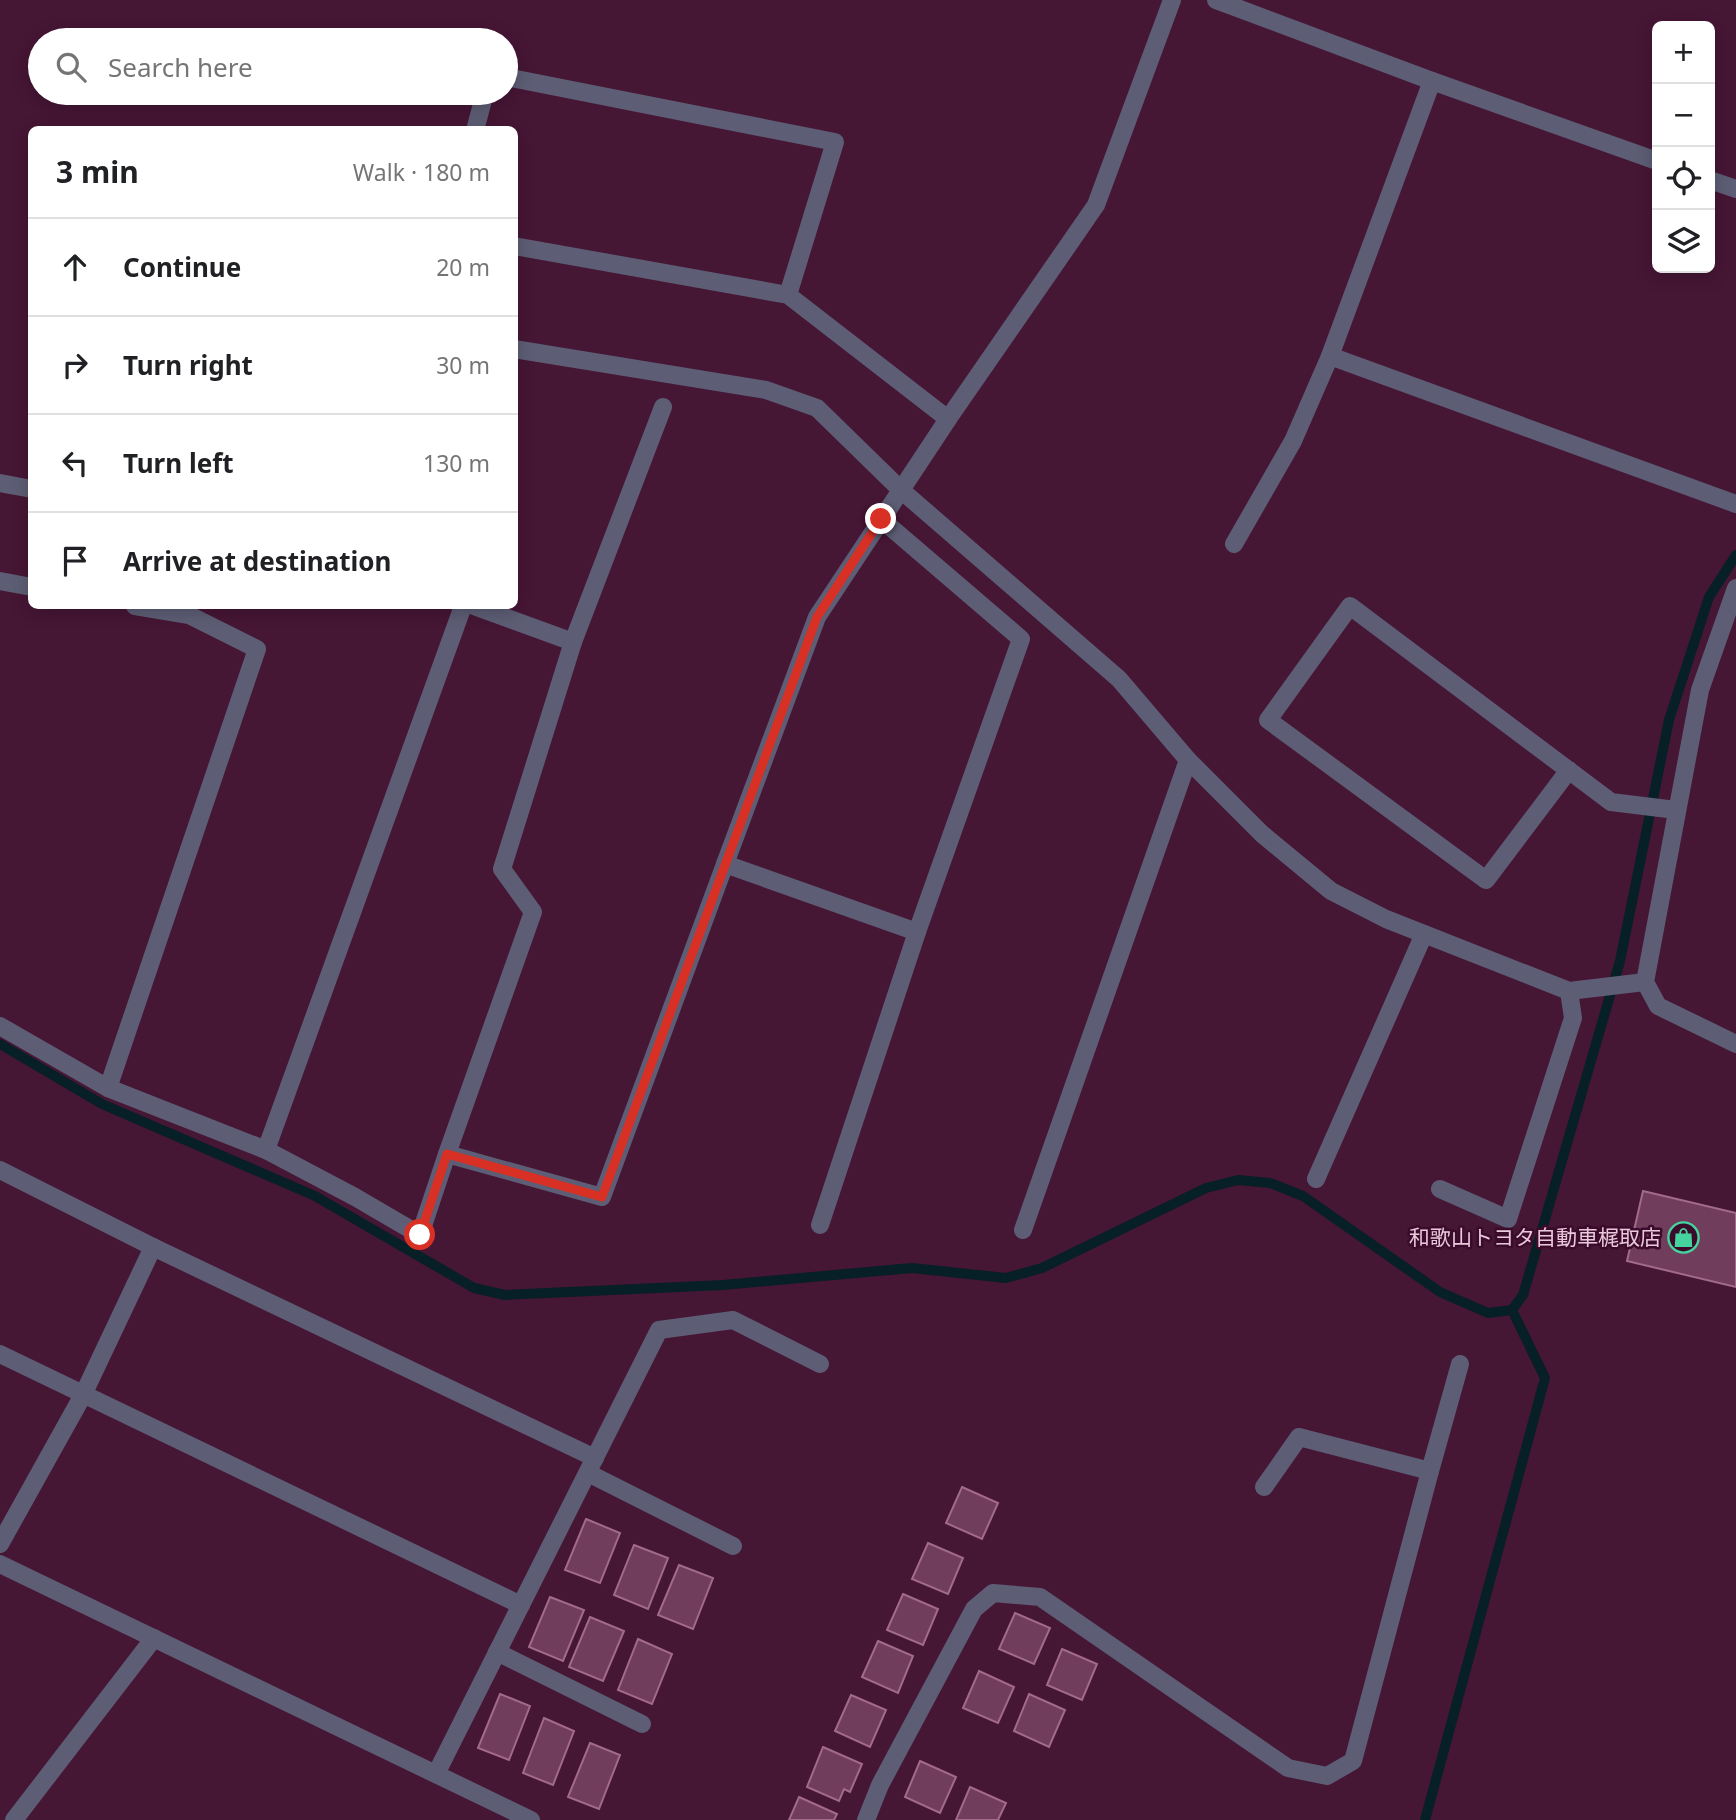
<!DOCTYPE html>
<html lang="en">
<head>
<meta charset="utf-8">
<style>
  :root { --surface:#fff; --page:#f2f2f2; --text:#202124; --muted:#757577; --line:#e0e0e0 }
  body { margin:0; font-family:"Noto Sans","Noto Sans JP",sans-serif; background:var(--page); color:var(--text) }
  .controls { position:absolute; right:21px; top:21px; display:grid; overflow:hidden; border-radius:10px; box-shadow:0 4px 18px #0003 }
  .controls button { width:63px; height:63px; display:grid; place-items:center; padding:0; border:0; border-bottom:2px solid var(--line); background:var(--surface); color:var(--text); font:35px sans-serif }
  .stop { position:absolute; width:21px; height:21px; margin:-16px; border:5px solid #d93025; border-radius:50%; background:#fff }
  .stop.end { background:#d93025; border-color:#fff; box-shadow:0 2px 7px #0008 }
  .list { margin:0; padding:0; list-style:none }
  h2 { display:flex; justify-content:space-between; align-items:center; height:91px; margin:0; padding:0 28px; font-size:30px }
  h2 small { font-size:23px; font-weight:400; color:var(--muted) }
  .list li { display:grid; grid-template-columns:46px 1fr auto; gap:21px; align-items:center; box-sizing:border-box; height:98px; padding:0 28px; border-top:2px solid var(--line) }
  .list b { display:block; font-size:26px; white-space:nowrap }
  .list em { font-size:23px; font-style:normal; color:var(--muted) }
  .icon { flex:none; width:38px; height:38px; fill:none; stroke:currentColor; stroke-width:2; stroke-linecap:round; stroke-linejoin:round }
  .map { position:relative; flex:none; width:1736px; height:1820px; overflow:hidden }
  .search { position:absolute; background:var(--surface); box-shadow:0 4px 18px #0003; left:28px; top:28px; width:490px; height:77px; display:flex; align-items:center; gap:18px; box-sizing:border-box; padding:0 24px; border-radius:38px; color:var(--muted); font-size:26px }
  .panel { position:absolute; background:var(--surface); box-shadow:0 4px 18px #0003; left:28px; top:126px; width:490px; height:483px; border-radius:10px }
  .map>svg:first-child { display:block }
  .lines { fill:none; stroke-linecap:round; stroke-linejoin:round }
  .stream { stroke:#071f27; stroke-width:10 }
  .building { fill:#713d5d; stroke:#a26a8b; stroke-width:2 }
  .street { stroke:#5d5d75; stroke-width:18 }
  .route { stroke:#d93025; stroke-width:9 }
  .labels { text-anchor:middle; dominant-baseline:central; stroke-width:5; stroke-linejoin:round; paint-order:stroke }
  .poi-label { font-size:21px; fill:#e8c8da; stroke:#3a0b2b; text-anchor:end }
</style>
</head>
<body>
<div class="map">
<svg width="1736" height="1820" viewBox="0 0 1736 1820">
  <rect width="100%" height="100%" fill="#461635"/>
  <g class="lines">
    <g class="stream">
      <path d="M0,1044L102,1104L315,1196L474,1288L505,1295L723,1285L912,1268L1006,1278L1042,1268L1206,1188L1238,1180L1270,1183L1303,1196L1440,1292L1488,1313L1512,1310L1523,1295L1620,961L1669,720L1709,597L1736,555"/>
      <path d="M1425,1820L1545,1378L1512,1310"/>
    </g>
  </g>
  <g class="building">
    <path d="M1643,1191L1736,1213V1287L1627,1261Z"/>
    <path d="M962,1487L998,1503L982,1539L946,1523Z"/>
    <path d="M586,1519L620,1533L600,1583L565,1570Z"/>
    <path d="M928,1543L963,1558L948,1594L912,1579Z"/>
    <path d="M634,1545L668,1558L648,1609L614,1595Z"/>
    <path d="M679,1565L713,1578L693,1629L658,1615Z"/>
    <path d="M903,1594L938,1609L923,1645L887,1630Z"/>
    <path d="M550,1597L584,1610L563,1661L529,1647Z"/>
    <path d="M1015,1613L1050,1628L1034,1664L999,1649Z"/>
    <path d="M590,1617L624,1631L603,1681L569,1667Z"/>
    <path d="M638,1639L672,1654L652,1704L618,1690Z"/>
    <path d="M878,1641L913,1656L898,1693L862,1677Z"/>
    <path d="M1062,1649L1097,1664L1082,1700L1047,1685Z"/>
    <path d="M979,1671L1014,1687L998,1723L963,1708Z"/>
    <path d="M500,1694L530,1706L509,1760L478,1748Z"/>
    <path d="M1029,1694L1065,1710L1049,1747L1014,1731Z"/>
    <path d="M851,1695L886,1710L870,1747L835,1731Z"/>
    <path d="M544,1718L574,1731L553,1785L523,1773Z"/>
    <path d="M590,1743L620,1755L599,1809L568,1797Z"/>
    <path d="M823,1747L862,1764L850,1792L844,1789L839,1801L807,1787Z"/>
    <path d="M920,1761L956,1777L940,1813L905,1797Z"/>
    <path d="M970,1787L1006,1803L998,1820H956Z"/>
    <path d="M799,1797L837,1814L834,1820H789Z"/>
  </g>
  <g class="lines">
    <g class="street">
      <path d="M1216,0L1432,81L1657,161"/>
      <path d="M506,77L835,142L788,295"/>
      <path d="M475,130L485,93"/>
      <path d="M1710,180L1736,189"/>
      <path d="M514,246L788,295L948,419L1096,205L1172,0"/>
      <path d="M514,349L766,390L817,408L901,490L1119,679L1188,760L1262,834L1331,891L1386,919L1569,991L1645,982"/>
      <path d="M1330,356L1432,81"/>
      <path d="M0,483L32,489"/>
      <path d="M1234,544L1293,441L1330,356L1736,504"/>
      <path d="M0,581L32,587"/>
      <path d="M1736,588L1700,690L1645,982L1658,1006L1736,1044"/>
      <path d="M474,606L573,642L663,407"/>
      <path d="M573,642L502,869L533,912L447,1154L602,1197L725,864"/>
      <path d="M1569,770L1486,880L1268,720L1350,606L1611,802L1676,810"/>
      <path d="M917,932L725,864L817,617L948,419"/>
      <path d="M0,1026L108,1088L257,649L189,615L135,606"/>
      <path d="M108,1088L266,1150L355,1197L420,1235L447,1154"/>
      <path d="M266,1150L463,606"/>
      <path d="M0,1170L153,1247L595,1458"/>
      <path d="M1316,1179L1424,934"/>
      <path d="M1440,1189L1508,1219L1573,1018L1569,991"/>
      <path d="M820,1225L917,932L1021,639L881,519"/>
      <path d="M1023,1230L1188,760"/>
      <path d="M0,1354L521,1605"/>
      <path d="M1430,1471L1460,1364"/>
      <path d="M588,1473L733,1546"/>
      <path d="M0,1544L83,1395L153,1247"/>
      <path d="M0,1564L531,1820"/>
      <path d="M497,1652L642,1724"/>
      <path d="M436,1774L659,1330L733,1320L820,1364"/>
      <path d="M14,1820L154,1638"/>
      <path d="M866,1820L880,1785L974,1609L993,1593L1040,1597L1288,1768L1327,1776L1353,1761L1430,1471L1299,1437L1264,1487"/>
    </g>
  </g>
  <g class="lines">
    <path class="route" d="M420,1235L447,1154L602,1197L817,617L881,519"/>
  </g>
  <defs>
    <symbol id="shop-ring" viewBox="-11 -11 22 22"><circle r="9.5" fill="#3a0b2b" stroke="#46d49e" stroke-width="1.5"/><path d="M-5-2.5h2.3a2.7 3.5 0 0 1 5.4 0H5L5.5 6h-11ZM-1.5-2.5h3a1.5 2.3 0 0 0-3 0Z" fill="#46d49e"/></symbol>
  </defs>
  <g fill-rule="evenodd">
    <use href="#shop-ring" x="1666" y="1220" width="35" height="35"/>
  </g>
  <g class="labels">
    <g class="poi-label">
      <text x="1661" y="1237">和歌山トヨタ自動車梶取店</text>
    </g>
  </g>
</svg>
<div class="controls">
<button>+</button>
<button>−</button>
<button><svg class="icon" aria-label="locate" viewBox="0 0 24 24"><circle cx="12" cy="12" r="6"/><path d="M12 2v4M12 18v4M2 12h4M18 12h4"/></svg></button>
<button><svg class="icon" aria-label="layers" viewBox="0 0 24 24"><path d="M12 4l9 5-9 5-9-5zM3 14l9 5 9-5"/></svg></button>
</div>
<div class="stop" style="left:420px;top:1235px"></div>
<div class="stop end" style="left:881px;top:519px"></div>
<div class="search"><svg class="icon" aria-label="search" viewBox="0 0 24 24"><circle cx="10" cy="10" r="6"/><path d="M15 15l6 6"/></svg>Search here</div>
<section class="panel">
<h2>3 min<small>Walk · 180 m</small></h2>
<ul class="list">
<li><svg class="icon" aria-label="ahead" viewBox="0 0 24 24"><path d="M12 20V5M6 11l6-6 6 6"/></svg><div><b>Continue</b></div><em>20 m</em></li>
<li><svg class="icon" aria-label="right" viewBox="0 0 24 24"><path d="M7 20v-9h11M14 6l5 5-5 5"/></svg><div><b>Turn right</b></div><em>30 m</em></li>
<li><svg class="icon" aria-label="left" viewBox="0 0 24 24"><path d="M17 20v-9H6M10 6l-5 5 5 5"/></svg><div><b>Turn left</b></div><em>130 m</em></li>
<li><svg class="icon" aria-label="arrive" viewBox="0 0 24 24"><path d="M6 21V4h12l-3 4 3 4H6"/></svg><div><b>Arrive at destination</b></div></li>
</ul>
</section>
</div>
</body>
</html>
